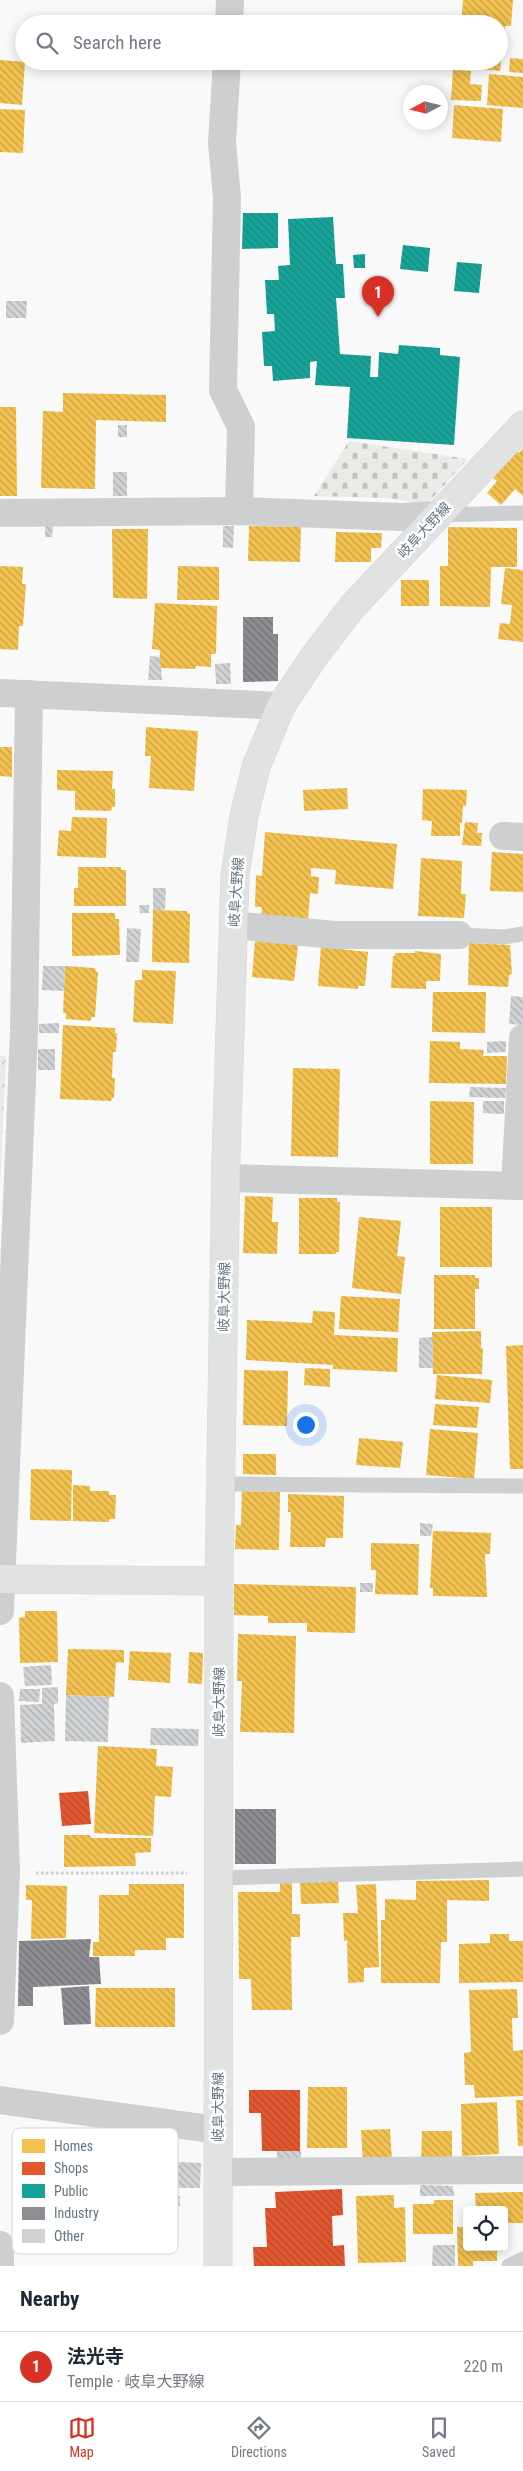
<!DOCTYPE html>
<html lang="en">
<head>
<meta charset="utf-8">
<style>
  :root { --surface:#fff; --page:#f2f2f3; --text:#1f2937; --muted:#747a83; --line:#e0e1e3; --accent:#d93025 }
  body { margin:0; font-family:"Roboto Condensed","Noto Sans JP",sans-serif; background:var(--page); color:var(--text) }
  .controls { position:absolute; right:15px; bottom:15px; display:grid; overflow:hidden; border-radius:5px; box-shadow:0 2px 12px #0003 }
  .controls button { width:45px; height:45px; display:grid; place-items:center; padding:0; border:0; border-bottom:1px solid var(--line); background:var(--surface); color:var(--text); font:25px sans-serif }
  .compass { position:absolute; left:403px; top:85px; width:45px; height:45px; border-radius:50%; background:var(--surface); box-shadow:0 2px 12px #0003; rotate:263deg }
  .you { position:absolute; left:305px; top:1424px; width:18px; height:18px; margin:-12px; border:4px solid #fff; border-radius:50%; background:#1a73e8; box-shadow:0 0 0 8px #1a73e833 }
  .badge { display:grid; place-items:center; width:32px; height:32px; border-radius:50%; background:var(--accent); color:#fff; font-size:16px; font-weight:700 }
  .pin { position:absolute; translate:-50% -41px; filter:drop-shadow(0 1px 2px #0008) }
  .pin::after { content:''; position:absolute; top:26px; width:18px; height:15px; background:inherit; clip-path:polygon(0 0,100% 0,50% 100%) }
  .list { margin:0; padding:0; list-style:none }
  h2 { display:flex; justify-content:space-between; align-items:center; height:65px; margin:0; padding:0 20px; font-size:21px }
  h2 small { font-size:16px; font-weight:400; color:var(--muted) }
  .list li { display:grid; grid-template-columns:32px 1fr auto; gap:15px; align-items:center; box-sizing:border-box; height:70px; padding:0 20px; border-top:1px solid var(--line) }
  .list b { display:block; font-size:19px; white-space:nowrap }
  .list p { margin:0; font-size:16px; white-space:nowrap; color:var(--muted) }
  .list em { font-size:16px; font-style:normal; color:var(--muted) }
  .icon { flex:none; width:28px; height:28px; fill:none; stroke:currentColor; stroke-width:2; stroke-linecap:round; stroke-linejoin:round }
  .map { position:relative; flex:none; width:523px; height:2266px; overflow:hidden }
  .search { position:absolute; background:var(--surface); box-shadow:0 2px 12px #0003; left:15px; right:15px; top:15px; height:55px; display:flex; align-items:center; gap:12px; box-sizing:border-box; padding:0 18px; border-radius:28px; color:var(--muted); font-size:19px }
  .sheet { height:135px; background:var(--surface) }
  nav { display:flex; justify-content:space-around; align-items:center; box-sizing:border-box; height:70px; border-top:1px solid var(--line); background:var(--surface); font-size:14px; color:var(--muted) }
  nav a { display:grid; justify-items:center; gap:2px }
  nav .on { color:var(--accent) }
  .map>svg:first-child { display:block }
  .cemetery { fill:url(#cemetery-stones) }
  .park { fill:url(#park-crowns) }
  .homes { fill:url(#homes-back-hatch) }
  .shops { fill:url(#shops-back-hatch) }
  .public { fill:url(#public-back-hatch) }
  .industry { fill:url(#industry-back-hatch) }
  .building { fill:url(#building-back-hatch) }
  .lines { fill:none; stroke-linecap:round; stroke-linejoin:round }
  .secondary-casing { stroke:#d5d6d7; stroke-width:29 }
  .primary-casing { stroke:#d5d6d7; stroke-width:29 }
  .path { stroke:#cbcccd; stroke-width:3; stroke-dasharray:2.5 2.5; stroke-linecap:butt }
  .lane { stroke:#cecfd0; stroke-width:15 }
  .street { stroke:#cecfd0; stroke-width:28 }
  .secondary { stroke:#e1e2e2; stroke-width:28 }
  .primary { stroke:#e1e2e2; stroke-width:28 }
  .labels { text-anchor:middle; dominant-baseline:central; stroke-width:5; stroke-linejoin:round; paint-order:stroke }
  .street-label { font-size:14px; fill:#657683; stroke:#fff }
  .key { fill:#fff; stroke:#d1d6da; stroke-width:1 }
  .key-label { font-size:14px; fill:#657683 }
</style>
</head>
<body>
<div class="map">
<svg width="523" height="2266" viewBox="0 0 523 2266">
  <defs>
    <pattern id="cemetery-stones" width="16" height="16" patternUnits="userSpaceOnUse" patternTransform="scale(1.25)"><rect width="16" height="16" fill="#e8ebe6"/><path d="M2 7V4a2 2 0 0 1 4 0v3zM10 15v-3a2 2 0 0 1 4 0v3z" fill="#c0c3c0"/></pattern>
    <pattern id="park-crowns" width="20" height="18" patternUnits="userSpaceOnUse" patternTransform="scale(1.25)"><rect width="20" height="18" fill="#e8ebe6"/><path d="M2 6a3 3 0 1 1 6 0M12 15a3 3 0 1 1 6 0" fill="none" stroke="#c0c3c0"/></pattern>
    <pattern id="homes-back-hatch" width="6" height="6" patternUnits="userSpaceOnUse" patternTransform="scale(1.25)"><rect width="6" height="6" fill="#f2c14e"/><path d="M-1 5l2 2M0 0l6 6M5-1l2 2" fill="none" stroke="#c8a146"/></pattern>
    <pattern id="shops-back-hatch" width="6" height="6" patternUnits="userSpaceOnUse" patternTransform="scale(1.25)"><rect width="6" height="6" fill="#e4572e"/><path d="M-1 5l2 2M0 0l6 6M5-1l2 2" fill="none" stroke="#b24a2c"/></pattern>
    <pattern id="public-back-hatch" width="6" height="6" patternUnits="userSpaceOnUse" patternTransform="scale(1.25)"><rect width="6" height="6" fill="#17a398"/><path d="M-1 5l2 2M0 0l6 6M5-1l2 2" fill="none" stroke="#188981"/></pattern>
    <pattern id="industry-back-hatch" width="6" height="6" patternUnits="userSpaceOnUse" patternTransform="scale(1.25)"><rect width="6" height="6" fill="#8d8d92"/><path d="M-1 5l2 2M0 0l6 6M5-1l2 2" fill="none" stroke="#717277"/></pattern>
    <pattern id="building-back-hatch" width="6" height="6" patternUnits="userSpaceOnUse" patternTransform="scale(1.25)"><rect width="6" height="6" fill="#d0d2d3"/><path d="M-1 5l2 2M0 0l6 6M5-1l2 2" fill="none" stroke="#acafb1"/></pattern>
  </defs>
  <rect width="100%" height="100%" fill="#f9f9f9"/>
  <path class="cemetery" d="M349,441L468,459L427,504L386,498L314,496Z"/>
  <path class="park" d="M0,1056H6L0,1189Z"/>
  <g class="homes">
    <path d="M463,0H513L511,26H505L500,71L457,67L458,61H499V24H461Z"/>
    <path d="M510,58L523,59V73L509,72Z"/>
    <path d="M0,60L25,62L22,105L0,103Z"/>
    <path d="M453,70L471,71L470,84L482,85L481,101L451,100Z"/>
    <path d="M489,74L523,77V108L487,105Z"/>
    <path d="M454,105L503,109L501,142L452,138Z"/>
    <path d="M0,109L25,110L23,153L0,152Z"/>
    <path d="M63,393L166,395V422L96,420L95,489L41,488L43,411L63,412Z"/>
    <path d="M0,407H16L17,496H0Z"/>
    <path d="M523,448V496L515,489L501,505L487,493L497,481L491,476L516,450L519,453Z"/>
    <path d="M249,526L301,527L300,562L248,561Z"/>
    <path d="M448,527L517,528V567H491L490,607L440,606V566H448Z"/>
    <path d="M112,529H148L147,599L113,598Z"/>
    <path d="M336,532L382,533L381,548H371V562H335Z"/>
    <path d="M0,566L23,567L22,584H26L23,626H19L18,650L0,649Z"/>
    <path d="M178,566L219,567V600H177Z"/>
    <path d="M505,568L523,570V642L498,639L500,623L510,624L512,605L501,604Z"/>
    <rect x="401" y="580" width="28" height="26"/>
    <path d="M155,603L217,606L216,654H211V667L196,666L195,669L159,668L160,650L152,649Z"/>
    <path d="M146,727L198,731L194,791L149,788L151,756H145Z"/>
    <path d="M0,747H12V777L0,776Z"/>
    <path d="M57,770L113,771L112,789H115V807H112L111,811L75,810V791L57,790Z"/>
    <path d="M347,788L348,809L304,811L303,790Z"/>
    <path d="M423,789L467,790L466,806H463L462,823H460V836H431L432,821L422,820Z"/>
    <path d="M72,817L107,818L106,858L57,856L59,830L71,831Z"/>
    <path d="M465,822L478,823L477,833H482L481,846L462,845Z"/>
    <path d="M265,832L397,844L393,889L335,884L336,870L311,868V876L319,877L318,894L310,893L308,920L261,917L262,907H255L256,875L262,876Z"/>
    <path d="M492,852L523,854V892L490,891Z"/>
    <path d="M421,858L462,861L461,894H466L464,918L418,916Z"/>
    <path d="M78,867H121V870H126V906H74V888H78Z"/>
    <path d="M153,910L187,911V913L190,914L189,963L152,962Z"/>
    <path d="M72,913H115V919H119L120,955L72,956Z"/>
    <path d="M255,941L298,945L294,981L252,977Z"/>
    <path d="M469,943L510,945L512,974L509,975L508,987L468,985Z"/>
    <path d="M321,947L368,952L365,986H358V989L318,986Z"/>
    <path d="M415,951L441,954L440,981H426V989L391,988L393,956H395V953H415Z"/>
    <path d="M65,966L95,968L96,972H98L95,1017H92L90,1021L66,1019V1013H63Z"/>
    <path d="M142,970L176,971L173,1024L133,1022L135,980H142Z"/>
    <path d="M433,992H486L485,1033L432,1032Z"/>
    <path d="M63,1025L115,1028V1033H117L116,1052H113L112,1078H115L114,1098H112L111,1101L60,1099Z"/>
    <path d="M430,1041L460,1042V1049L484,1050L483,1056H507L506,1084L429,1083Z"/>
    <path d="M293,1068L340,1069L338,1157L291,1156Z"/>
    <path d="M430,1101L474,1102L473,1164H430Z"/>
    <path d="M245,1196L273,1197L272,1222H278L277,1254L243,1253Z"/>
    <path d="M299,1198H337V1202H340L339,1252H336V1254H299Z"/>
    <rect x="440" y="1207" width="52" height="60"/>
    <path d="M359,1217L401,1221L397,1256L405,1257L401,1294L352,1288Z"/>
    <path d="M434,1275H475V1278H479V1289H475V1329H434Z"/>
    <path d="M341,1296L400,1299L398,1332L339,1329Z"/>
    <path d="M313,1311L335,1312L334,1335L398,1338L397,1372L333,1369V1365L246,1360L247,1320L312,1323Z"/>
    <path d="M481,1331V1348H483L482,1374H433L432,1332Z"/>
    <path d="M523,1345V1469H510L506,1346Z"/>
    <path d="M305,1368L330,1369V1387L304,1385Z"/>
    <path d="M244,1370L288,1371L287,1426L243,1425Z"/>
    <path d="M437,1375L492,1380L490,1403L435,1399Z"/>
    <path d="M435,1404L479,1407L477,1428L433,1425Z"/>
    <path d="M430,1429L478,1433L474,1479L426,1475Z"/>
    <path d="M359,1438L403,1442L400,1468L356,1465Z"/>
    <path d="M243,1454H276V1475L243,1474Z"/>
    <path d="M31,1469L72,1470L71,1521L30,1520Z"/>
    <path d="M73,1485L90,1486V1491H109V1495H116L115,1519H109V1522L73,1521Z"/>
    <path d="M242,1491L280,1492L279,1550L235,1549L236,1525H241Z"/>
    <path d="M288,1494L344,1496L343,1538H326L325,1547H290L291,1512H288Z"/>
    <path d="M433,1531L491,1533L490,1554H485L487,1597L433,1596V1588H430Z"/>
    <path d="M371,1543L419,1544L418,1595L375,1594L376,1570H371Z"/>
    <path d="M234,1584L356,1587L355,1633L307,1632V1623H268V1616L234,1615Z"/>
    <path d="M25,1611H57L58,1662L20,1663L19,1618L25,1617Z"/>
    <path d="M238,1634L296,1636L294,1733L240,1732L242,1681H237Z"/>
    <path d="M68,1649L124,1650V1663L116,1662L114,1697L66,1695Z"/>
    <path d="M130,1651L171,1653L170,1683L128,1680Z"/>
    <path d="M189,1652L203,1653L202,1684L188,1683Z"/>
    <path d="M98,1746L157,1749L156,1766L173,1767L171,1797L155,1796L153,1836L94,1833Z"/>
    <path d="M64,1835H90L91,1838H151V1852L135,1853L136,1866L64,1867Z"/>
    <path d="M338,1880L339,1903L301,1904L300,1881Z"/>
    <path d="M489,1880V1901L447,1900V1942H441L440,1983H381V1920H385V1899L416,1900V1881Z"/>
    <path d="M280,1882H292V1914H300V1937H291L292,2010H252L251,1979H239L238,1892H280Z"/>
    <path d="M129,1884H184V1938H166V1950H135V1956H93V1942H99V1895H129Z"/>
    <path d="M376,1884L379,1967L364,1968V1982L348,1983L347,1940L344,1941L343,1913H358L356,1885Z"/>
    <path d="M26,1885L67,1886L66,1938L31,1939L32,1900H26Z"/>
    <path d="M490,1934H509V1941H523V1982L459,1983V1944L490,1943Z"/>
    <path d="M96,1988H175V2027H95Z"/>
    <path d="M517,1989L518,2018H512L513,2051L523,2050V2096L475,2098L474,2085H465L464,2053L471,2052L469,1990Z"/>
    <path d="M308,2087H347V2148H307Z"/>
    <path d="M516,2100H523V2146H518Z"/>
    <path d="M497,2102L499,2154L462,2156L461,2104Z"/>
    <path d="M390,2129L392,2161L363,2162L361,2130Z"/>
    <path d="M422,2131H452V2162H421Z"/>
    <path d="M523,2192V2223H504V2210H476L475,2193Z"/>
    <path d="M394,2195V2208L405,2207L406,2262L358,2263L356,2196Z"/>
    <path d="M434,2200H453V2234H413V2204H434Z"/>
    <path d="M457,2227H467V2247H497V2261H473V2266H458Z"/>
  </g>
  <g class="shops">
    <path d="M88,1791L91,1824L62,1826L59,1793Z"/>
    <path d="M249,2090H300V2151H262L261,2113H249Z"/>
    <path d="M342,2189L343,2215L332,2216L333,2246L344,2245L345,2266H254L253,2247H267L265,2208H276L275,2192Z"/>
  </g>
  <g class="public">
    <path d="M243,213H278V248L242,249Z"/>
    <path d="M333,217L336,264H343L345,298H336L340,354L371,356L370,377H378L379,352L398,354L399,345L440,348V355L460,357L454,445L347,438L350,387L315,385L317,361L310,362V378L273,381L272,366H264L262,332L275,331L274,314H267L265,280H279L278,266L290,265L288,219Z"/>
    <path d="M403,245L430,248L428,272L400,269Z"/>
    <path d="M365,254V268H354L353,255Z"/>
    <path d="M457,262L482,264L479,293L454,291Z"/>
  </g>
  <g class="industry">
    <path d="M243,617H273V634H278V681L243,682Z"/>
    <rect x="235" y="1809" width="41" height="55"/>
    <path d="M91,1939L89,1957H99L101,1984L33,1987V2006H18L19,1941Z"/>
    <path d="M89,1986L91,2024L64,2025L61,1988Z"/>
  </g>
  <g class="building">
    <path d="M6,301H27L26,318H6Z"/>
    <rect x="118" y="425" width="9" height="12"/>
    <rect x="113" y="472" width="14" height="24"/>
    <path d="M45,526H53L52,537H45Z"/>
    <path d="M223,526H234L233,548L223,547Z"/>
    <path d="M150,656L160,657L162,680H148Z"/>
    <path d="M230,663L231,684H216L215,664Z"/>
    <path d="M153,888H166L165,910H153Z"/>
    <path d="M139,905H149V913H140Z"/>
    <path d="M127,928L141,929L139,962H126Z"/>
    <path d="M43,966H65L64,991L42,990Z"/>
    <path d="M511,996L523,997V1025L509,1024Z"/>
    <path d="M59,1023V1033H39V1024Z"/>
    <path d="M506,1041V1052L487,1053V1042Z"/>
    <rect x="38" y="1049" width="17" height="21"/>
    <path d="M470,1087L506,1088L505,1098L469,1097Z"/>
    <path d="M483,1101H504V1114L483,1113Z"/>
    <path d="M432,1337L433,1368H419V1338Z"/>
    <path d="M420,1523L433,1524L431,1536H420Z"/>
    <rect x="360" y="1583" width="13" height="9"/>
    <path d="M51,1665L52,1685L25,1686L23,1667Z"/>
    <path d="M58,1687V1703L54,1704L55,1741L21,1743L20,1705L42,1704V1688Z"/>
    <path d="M20,1689H40L39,1702L19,1701Z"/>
    <path d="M66,1695L109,1697L108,1742L65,1741Z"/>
    <path d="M151,1728L199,1729L198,1746L150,1745Z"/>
    <path d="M68,2128L93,2131L88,2183L75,2181L78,2156L66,2155Z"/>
    <rect x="277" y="2151" width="24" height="9"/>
    <path d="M176,2162L201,2163L200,2188H175Z"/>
    <path d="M420,2185L453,2186L454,2196H420Z"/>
    <rect x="162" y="2196" width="18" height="10"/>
    <path d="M433,2245H455V2266H432Z"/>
  </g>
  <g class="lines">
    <defs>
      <path id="secondary" d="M0,1579L219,1581"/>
      <path id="primary" d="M218,2266L219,1581L226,1158L235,875L244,816L256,767L281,706L313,658L352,607L523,425"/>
    </defs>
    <use href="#secondary" class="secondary-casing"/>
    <use href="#primary" class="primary-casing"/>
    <path class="path" d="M36,1873H187"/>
    <g class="lane">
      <path d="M439,515L523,513"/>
      <path d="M459,935L504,937L523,934"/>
      <path d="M221,1484L523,1486"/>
      <path d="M219,1878L523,1869"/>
      <path d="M509,2266L523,2259"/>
    </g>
    <g class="street">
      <path d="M229,24L230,0"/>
      <path d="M227,61L222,143L227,197L223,390L241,427L239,511"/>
      <path d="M0,513L239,511L400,517L439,515"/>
      <path d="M0,693L281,706"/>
      <path d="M503,836L523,837"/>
      <path d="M233,925L334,935H459"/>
      <path d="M226,1178L523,1186"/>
      <path d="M515,1186L523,1038"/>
      <path d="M0,1611L24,1032L29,694"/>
      <path d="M0,1696L6,1871L0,2021"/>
      <path d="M0,2100L218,2130"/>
      <path d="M218,2172L523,2170"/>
      <path d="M0,2245V2266"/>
    </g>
    <use href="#secondary" class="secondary"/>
    <use href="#primary" class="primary"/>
  </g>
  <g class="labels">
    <g class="street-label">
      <text transform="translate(424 530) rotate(-47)">岐阜大野線</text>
      <text transform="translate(236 892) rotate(-86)">岐阜大野線</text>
      <text transform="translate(224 1297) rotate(-89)">岐阜大野線</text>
      <text transform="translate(219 1702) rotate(-90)">岐阜大野線</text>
      <text transform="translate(218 2107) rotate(-90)">岐阜大野線</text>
    </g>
  </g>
  <rect x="12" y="2128" width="166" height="126" rx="8" class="key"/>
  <rect x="22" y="2139" width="23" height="14" fill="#f2c14e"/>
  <rect x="22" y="2162" width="23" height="13" fill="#e4572e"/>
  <rect x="22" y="2184" width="23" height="14" fill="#17a398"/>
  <rect x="22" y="2207" width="23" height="13" fill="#8d8d92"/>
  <rect x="22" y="2229" width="23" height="14" fill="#d0d2d3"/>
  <g class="key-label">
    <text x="54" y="2151">Homes</text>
    <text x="54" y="2173">Shops</text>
    <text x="54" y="2196">Public</text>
    <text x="54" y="2218">Industry</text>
    <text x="54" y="2241">Other</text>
  </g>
</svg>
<div class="controls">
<button><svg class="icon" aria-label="locate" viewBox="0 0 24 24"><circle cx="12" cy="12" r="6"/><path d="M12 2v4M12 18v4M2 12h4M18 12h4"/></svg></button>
</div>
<svg class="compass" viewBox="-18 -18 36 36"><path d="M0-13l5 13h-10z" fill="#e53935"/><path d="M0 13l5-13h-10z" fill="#747a83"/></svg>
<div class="you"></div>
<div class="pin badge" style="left:378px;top:317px">1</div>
<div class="search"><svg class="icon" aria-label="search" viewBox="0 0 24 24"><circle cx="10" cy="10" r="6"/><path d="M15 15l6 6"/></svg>Search here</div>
</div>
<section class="sheet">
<h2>Nearby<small></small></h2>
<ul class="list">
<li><span class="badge">1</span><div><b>法光寺</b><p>Temple · 岐阜大野線</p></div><em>220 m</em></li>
</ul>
</section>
<nav>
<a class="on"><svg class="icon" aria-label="map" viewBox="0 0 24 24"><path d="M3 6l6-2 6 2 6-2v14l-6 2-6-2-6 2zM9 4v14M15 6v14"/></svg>Map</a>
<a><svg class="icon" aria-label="directions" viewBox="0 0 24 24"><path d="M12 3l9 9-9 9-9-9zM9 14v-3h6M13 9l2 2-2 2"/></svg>Directions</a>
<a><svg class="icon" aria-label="saved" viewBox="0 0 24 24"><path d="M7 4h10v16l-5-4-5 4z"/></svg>Saved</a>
</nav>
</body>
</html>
